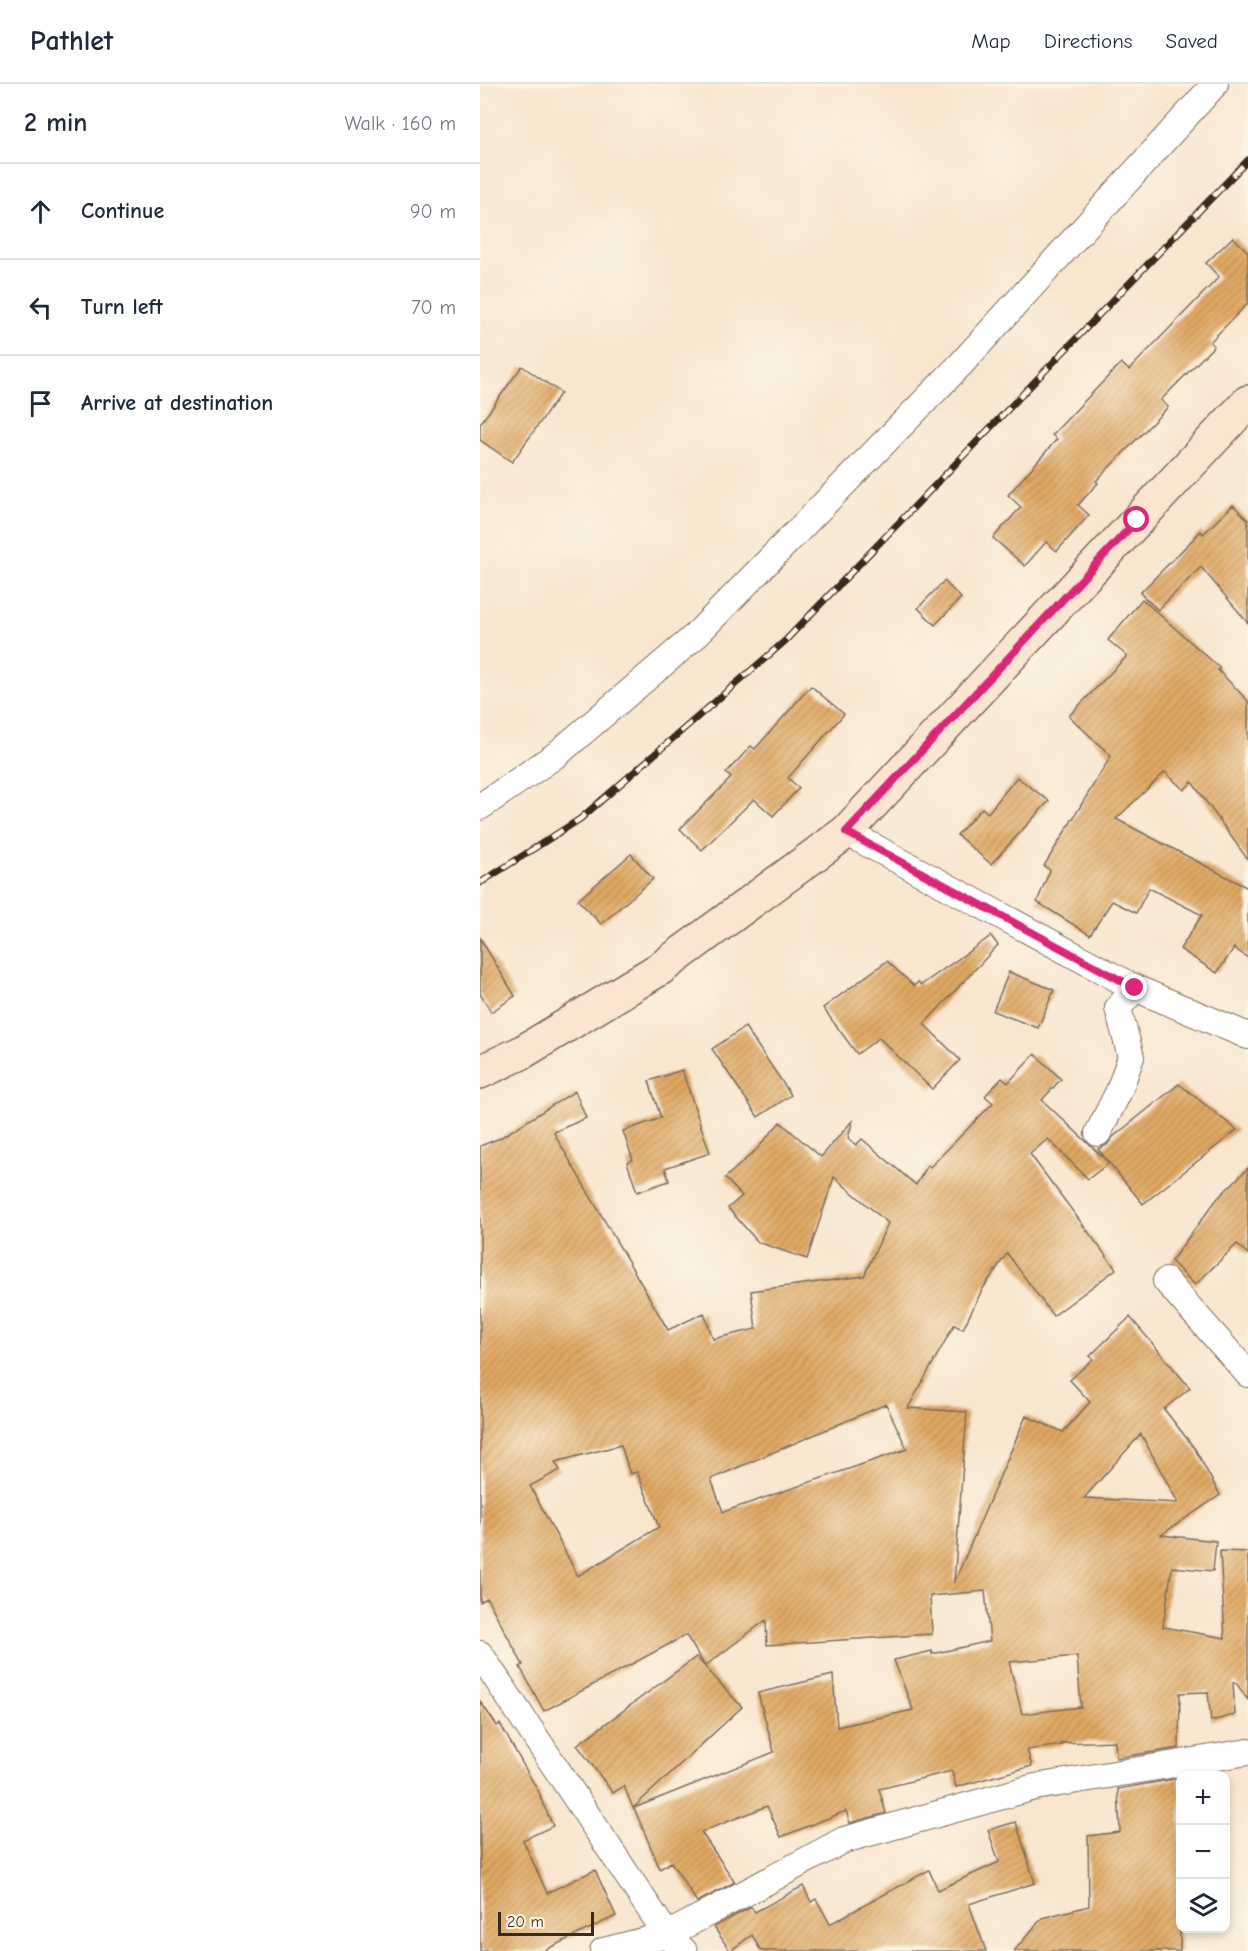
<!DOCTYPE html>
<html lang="en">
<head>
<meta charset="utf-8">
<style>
  :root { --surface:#fff; --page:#f6f6f7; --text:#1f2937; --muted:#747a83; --line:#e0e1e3 }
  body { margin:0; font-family:"Comic Neue",sans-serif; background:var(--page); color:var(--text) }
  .controls { position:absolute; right:18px; bottom:18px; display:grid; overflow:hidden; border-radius:12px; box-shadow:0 3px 9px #0003 }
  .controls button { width:54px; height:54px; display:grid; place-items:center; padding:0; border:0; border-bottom:2px solid var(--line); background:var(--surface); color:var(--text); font:30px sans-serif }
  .scale { position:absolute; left:18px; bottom:15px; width:96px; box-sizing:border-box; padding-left:6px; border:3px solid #3b2a1e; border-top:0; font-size:16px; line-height:21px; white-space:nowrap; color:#3b2a1e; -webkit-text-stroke:4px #fcf5e5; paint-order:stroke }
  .stop { position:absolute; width:18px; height:18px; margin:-14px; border:4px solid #db2777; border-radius:50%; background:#fff }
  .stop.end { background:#db2777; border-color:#fff; box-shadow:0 2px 6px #0008 }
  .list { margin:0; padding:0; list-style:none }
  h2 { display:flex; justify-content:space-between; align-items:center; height:78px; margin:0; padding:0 24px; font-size:26px }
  h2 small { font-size:20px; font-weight:400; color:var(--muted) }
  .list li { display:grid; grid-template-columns:39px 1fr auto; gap:18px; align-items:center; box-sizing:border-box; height:96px; padding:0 24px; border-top:2px solid var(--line) }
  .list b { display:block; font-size:22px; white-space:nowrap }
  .list em { font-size:20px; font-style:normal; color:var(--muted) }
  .icon { flex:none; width:33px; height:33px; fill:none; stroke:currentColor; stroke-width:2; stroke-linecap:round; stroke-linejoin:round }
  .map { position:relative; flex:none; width:768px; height:1867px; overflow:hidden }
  header { display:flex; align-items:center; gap:36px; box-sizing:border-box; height:84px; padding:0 30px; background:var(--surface); border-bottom:2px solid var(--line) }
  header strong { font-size:28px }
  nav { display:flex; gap:33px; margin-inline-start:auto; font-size:21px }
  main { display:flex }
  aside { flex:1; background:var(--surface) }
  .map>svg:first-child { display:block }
  .building { fill:url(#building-hatch); fill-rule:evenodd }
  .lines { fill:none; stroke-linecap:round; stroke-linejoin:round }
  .street-casing { stroke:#7d6c5c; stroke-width:28 }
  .secondary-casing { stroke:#7d6c5c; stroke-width:36 }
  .street { stroke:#fff; stroke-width:26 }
  .secondary { stroke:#fce5d0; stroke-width:33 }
  .rail-casing { stroke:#3b2a1e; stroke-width:7 }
  .rail { stroke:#fcf5e5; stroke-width:4.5; stroke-dasharray:14; stroke-linecap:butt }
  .route { stroke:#db2777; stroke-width:8 }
</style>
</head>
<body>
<header>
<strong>Pathlet</strong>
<nav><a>Map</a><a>Directions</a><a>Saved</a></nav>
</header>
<main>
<aside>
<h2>2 min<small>Walk · 160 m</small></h2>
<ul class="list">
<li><svg class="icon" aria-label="ahead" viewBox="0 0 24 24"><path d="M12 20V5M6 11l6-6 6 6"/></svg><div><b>Continue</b></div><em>90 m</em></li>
<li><svg class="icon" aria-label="left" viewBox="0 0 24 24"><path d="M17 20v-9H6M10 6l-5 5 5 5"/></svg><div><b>Turn left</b></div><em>70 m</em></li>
<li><svg class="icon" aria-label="arrive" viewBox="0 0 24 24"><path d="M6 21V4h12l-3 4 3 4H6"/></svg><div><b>Arrive at destination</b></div></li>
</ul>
</aside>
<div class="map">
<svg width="768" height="1867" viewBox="0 0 768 1867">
  <defs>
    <pattern id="building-hatch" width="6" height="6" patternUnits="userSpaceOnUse" patternTransform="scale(1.5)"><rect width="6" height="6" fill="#e0a963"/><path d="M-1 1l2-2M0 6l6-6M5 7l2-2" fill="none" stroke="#b78a51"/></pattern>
  </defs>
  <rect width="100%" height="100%" fill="#fcf5e5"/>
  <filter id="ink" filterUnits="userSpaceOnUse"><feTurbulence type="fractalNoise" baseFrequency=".0167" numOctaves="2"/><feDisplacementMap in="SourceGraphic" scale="12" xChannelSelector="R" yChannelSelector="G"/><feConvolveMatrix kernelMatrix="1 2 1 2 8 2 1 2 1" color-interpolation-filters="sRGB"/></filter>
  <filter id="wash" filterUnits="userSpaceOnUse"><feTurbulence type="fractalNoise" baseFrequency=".008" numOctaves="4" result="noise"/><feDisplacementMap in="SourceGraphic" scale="24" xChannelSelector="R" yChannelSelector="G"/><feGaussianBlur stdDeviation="1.35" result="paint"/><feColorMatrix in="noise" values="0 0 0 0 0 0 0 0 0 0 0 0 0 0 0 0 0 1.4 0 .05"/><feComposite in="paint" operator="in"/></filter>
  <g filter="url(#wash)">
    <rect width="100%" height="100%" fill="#f8e6cf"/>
    <g id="blocks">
      <g class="building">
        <path d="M753,153L768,168V219L730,258L734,262L681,316L688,323L616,397L618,399L598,421L609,431L577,467L566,458L545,482L513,454L541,423L528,411L577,355L572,351L641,279L649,286L739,193L726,179Z"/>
        <path d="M42,282L81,309L32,378L0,356V340Z"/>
        <path d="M753,421L768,436V539L721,483L678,526L660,509L721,447L723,450Z"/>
        <path d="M464,497L481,514L455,541L438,524Z"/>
        <path d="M662,515L740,584L738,586L768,617V776L712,698L704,706L685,688L636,735L768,804V874L754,864L737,889L700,865L722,831L669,804L656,829L632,817L610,851L557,818L570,786L564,782L631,672L589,632L647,572L628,556Z"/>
        <path d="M331,602L364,630L308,694L319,704L293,732L274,715L222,766L200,745L251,694L246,689L271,662L275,665Z"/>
        <path d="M537,693L569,717L511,780L477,751L502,724L508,729Z"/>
        <path d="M151,770L173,795L121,840L98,816Z"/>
        <path d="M511,852L518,861L444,940L480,976L452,1005L399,954L377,970L343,924L407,877L434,902L438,898L441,901Z"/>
        <path d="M0,854L35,912L11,928L0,910Z"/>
        <path d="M529,888L574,906L558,944L513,927Z"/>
        <path d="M265,943L311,1011L278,1033L232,965Z"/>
        <path d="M555,970L581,995L562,1016L629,1079L608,1095L568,1055L550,1070L636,1185L573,1232L527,1169L502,1206L483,1245L474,1241L428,1324L487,1328L474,1499L546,1332L583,1348L610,1318L590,1296L613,1275L610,1272L650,1233L710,1304L684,1325L715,1365L740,1411L681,1451L736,1457L733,1487L692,1483L683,1543L745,1554L740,1467L768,1468V1616L756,1599H753L755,1631L731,1637L728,1608L700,1609L699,1664L636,1674L635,1657L581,1659L582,1661L547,1666L552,1682L476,1703L472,1687L399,1705L406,1729L370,1739L366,1727L301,1753L287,1722L221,1748L255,1798L217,1818L191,1778L180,1785L154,1724L294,1668L278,1609L353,1591L357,1643L433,1626L414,1576L452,1567V1570L510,1557L505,1507L450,1512L452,1550L287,1561L286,1536L225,1582L206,1551L64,1627L40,1583L43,1581L7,1514L0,1518V1062L20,1054L95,1007L106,1034L74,1048L76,1053L188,1246L224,1229L233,1255L276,1245L271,1207L384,1192L408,1139L354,1093L327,1175L278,1158L248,1124L262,1112L245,1094L277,1065L300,1038L341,1073L373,1036L368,1054L376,1061L382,1055L436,1101L448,1081L450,1083L513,1019L505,1012L522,994L528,999ZM406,1320L427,1365L243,1428L231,1395ZM661,1350L698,1419L604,1414ZM141,1361L150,1390L157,1388L179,1443L98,1492L50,1402L80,1386L75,1378ZM597,1572L601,1623L542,1630L529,1578Z"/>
        <path d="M202,986L230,1069L185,1084L189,1097L157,1108L147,1078L153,1076L143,1047L181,1034L169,997Z"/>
        <path d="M699,1000L757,1046L663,1120L618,1065L627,1061L633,1053Z"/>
        <path d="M768,1084V1170L757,1160L715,1201L691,1177L737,1115Z"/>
        <path d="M216,1573L262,1623L153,1724L144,1702L133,1709L97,1661Z"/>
        <path d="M0,1617L17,1642L20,1640L61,1712L60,1713L73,1742L43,1756L67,1809L115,1786L136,1832L63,1867H0Z"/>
        <path d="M700,1694V1867H534L562,1834L609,1822L608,1752L640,1748L638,1705Z"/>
        <path d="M536,1738L555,1799L489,1820L506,1867H281L272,1851L250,1867L234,1843L271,1823L275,1828L323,1802L331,1818L336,1815L350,1840L449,1786L458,1806L519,1778L508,1746Z"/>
      </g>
    </g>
  </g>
  <g filter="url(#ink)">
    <use href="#blocks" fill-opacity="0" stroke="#7d6c5c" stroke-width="1.5"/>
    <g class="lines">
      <defs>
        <g id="street">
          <path d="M0,723L76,671L214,553L481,280L735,0"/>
          <path d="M366,748L655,904L768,952"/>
          <path d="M618,1049L639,1007L651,973L638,924L655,904"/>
          <path d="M686,1197L768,1290"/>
          <path d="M0,1570L187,1851L204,1867"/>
          <path d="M123,1867L187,1851L364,1756L555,1703L768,1668"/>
        </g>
        <path id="secondary" d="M0,988L41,969L181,884L366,748L768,318"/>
      </defs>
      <use href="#street" class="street-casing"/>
      <use href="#secondary" class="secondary-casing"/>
      <use href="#street" class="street"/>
      <use href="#secondary" class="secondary"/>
      <defs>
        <path id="rail" d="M0,799L100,735L305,557L768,76"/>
      </defs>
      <use href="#rail" class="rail-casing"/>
      <use href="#rail" class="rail"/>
    </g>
  </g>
  <g class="lines" filter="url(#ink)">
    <path class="route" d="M655,904L366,748L657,436"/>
  </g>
</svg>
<div class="controls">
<button>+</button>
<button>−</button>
<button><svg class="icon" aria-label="layers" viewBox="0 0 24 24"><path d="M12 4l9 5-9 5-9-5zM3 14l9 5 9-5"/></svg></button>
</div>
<div class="scale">20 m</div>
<div class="stop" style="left:657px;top:436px"></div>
<div class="stop end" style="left:655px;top:904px"></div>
</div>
</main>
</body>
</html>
